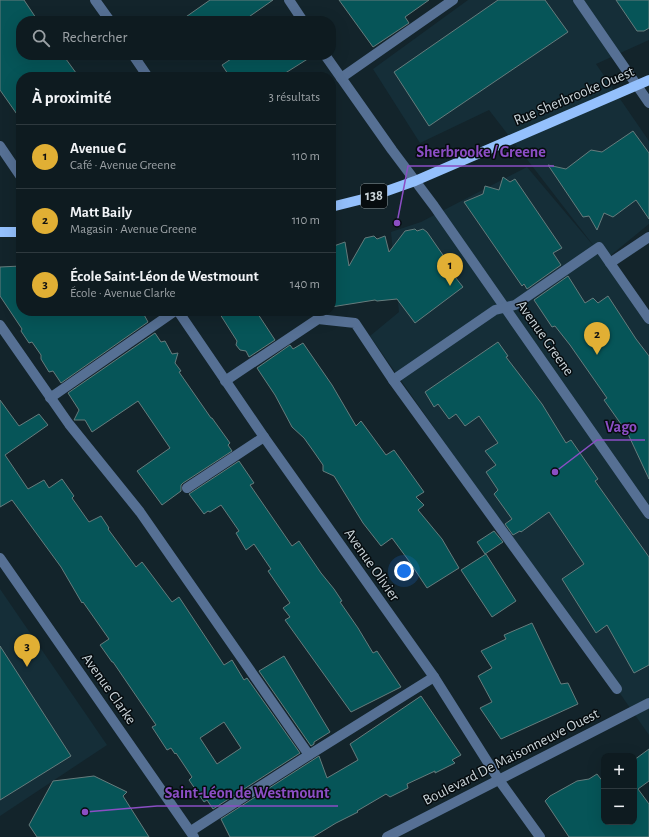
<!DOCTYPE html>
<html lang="fr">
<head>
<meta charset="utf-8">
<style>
  :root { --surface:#0e1b20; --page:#172429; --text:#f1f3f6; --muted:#9ba1a5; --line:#2e393e; --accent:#e1af34 }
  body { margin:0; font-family:"Alegreya Sans",sans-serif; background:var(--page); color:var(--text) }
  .controls { position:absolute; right:12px; bottom:12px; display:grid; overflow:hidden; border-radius:8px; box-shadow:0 4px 16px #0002 }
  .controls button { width:36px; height:36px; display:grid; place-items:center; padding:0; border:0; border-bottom:1px solid var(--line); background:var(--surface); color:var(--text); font:20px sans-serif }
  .you { position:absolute; left:404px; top:571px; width:14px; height:14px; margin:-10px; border:3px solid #fff; border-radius:50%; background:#1a73e8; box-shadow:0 0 0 6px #1a73e833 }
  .badge { display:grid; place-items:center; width:26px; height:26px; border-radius:50%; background:var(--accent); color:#111; font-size:13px; font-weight:700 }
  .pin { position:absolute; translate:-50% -33px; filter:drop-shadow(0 1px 2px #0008) }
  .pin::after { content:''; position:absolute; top:21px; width:14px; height:12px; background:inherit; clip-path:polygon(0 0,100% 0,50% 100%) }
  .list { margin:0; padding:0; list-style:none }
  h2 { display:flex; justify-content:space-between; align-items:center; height:52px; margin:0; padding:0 16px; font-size:17px }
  h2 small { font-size:13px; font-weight:400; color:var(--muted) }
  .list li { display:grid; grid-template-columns:26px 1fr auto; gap:12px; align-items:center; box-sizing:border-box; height:64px; padding:0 16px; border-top:1px solid var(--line) }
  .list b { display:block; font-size:15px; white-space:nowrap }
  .list p { margin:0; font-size:13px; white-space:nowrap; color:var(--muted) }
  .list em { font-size:13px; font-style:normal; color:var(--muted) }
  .icon { flex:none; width:22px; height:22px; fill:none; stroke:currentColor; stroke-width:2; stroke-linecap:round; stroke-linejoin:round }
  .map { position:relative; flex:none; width:649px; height:837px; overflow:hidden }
  .search { position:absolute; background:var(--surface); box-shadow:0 4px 16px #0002; left:16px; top:16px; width:320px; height:44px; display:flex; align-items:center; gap:10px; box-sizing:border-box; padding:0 14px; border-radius:16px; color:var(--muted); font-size:15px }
  .panel { position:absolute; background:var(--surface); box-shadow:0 4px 16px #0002; left:16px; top:72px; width:320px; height:244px; border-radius:16px }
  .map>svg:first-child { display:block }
  .built { fill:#152e38 }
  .building { fill:#065558; stroke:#667c7d; fill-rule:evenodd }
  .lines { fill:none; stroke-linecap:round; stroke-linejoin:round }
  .minor { stroke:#567094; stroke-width:10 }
  .major { stroke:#94c0fc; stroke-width:10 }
  .labels { text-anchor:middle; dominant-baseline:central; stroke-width:3; stroke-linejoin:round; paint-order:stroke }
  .shield { fill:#060c0f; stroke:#8f989c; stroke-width:1 }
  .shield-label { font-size:14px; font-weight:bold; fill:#cad4d9 }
  .street-label { font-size:15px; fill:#cad4d9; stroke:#060c0f }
  .leader { fill:none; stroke:#8b4ec4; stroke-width:1.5 }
  .callout-dot { fill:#8b4ec4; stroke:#060c0f; stroke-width:1.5 }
  .callout-label { font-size:16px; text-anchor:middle; font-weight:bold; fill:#8b4ec4; stroke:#060c0f; stroke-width:3; stroke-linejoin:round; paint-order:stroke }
</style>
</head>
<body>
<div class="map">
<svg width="649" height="837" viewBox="0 0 649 837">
  <rect width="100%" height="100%" fill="#13242b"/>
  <g class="built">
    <path d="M468,0H649V40L596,64L649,141V224L605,260L649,324V735L370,336L399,312L391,232L421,222L527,167L597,250L489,110L420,143L373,69Z"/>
    <path d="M0,589L107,745L0,816Z"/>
  </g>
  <g class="building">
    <path d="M0,0H24L38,21H21V55H63L79,77H21V120L0,90Z"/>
    <path d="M210,0H273L243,21H180Z"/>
    <path d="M339,0H429L405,17L409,23L373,47Z"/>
    <path d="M498,0H545L568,32L429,126L394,72Z"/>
    <path d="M616,0H649V28L644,31H637Z"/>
    <path d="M237,55H314L279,77H230L222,65Z"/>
    <path d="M633,131L649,153V219L636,200L613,217L604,213L597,230L589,216L583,217L548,165L566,169L591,150L602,152Z"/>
    <path d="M503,177L510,182L515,179L562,248L553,253L561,265L527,289L524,284L522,286L464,202L483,194L485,186L499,190Z"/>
    <path d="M415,229L417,231L423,229L427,232L454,271L451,272L463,287L415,323L397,299L377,301L375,300L331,307V247L345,242L349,266L365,238L374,236L377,239L385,236L389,252L405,231Z"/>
    <path d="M21,266V311H142L148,322L61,383L53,371L49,372L41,359V355L32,342L29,343L21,331L22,329L0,296V267Z"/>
    <path d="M568,276L585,303L593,298L598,303L608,296L636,339L649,356V479L628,434L604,400L607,398L570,345L555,326L552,327L534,300Z"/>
    <path d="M218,311H256L275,340L249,357L246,351L240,350L236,345L237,341Z"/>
    <path d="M155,333L161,342L165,341L172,354L178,353L175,363L181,371L179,372L211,418H212L230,443L228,445L232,451L183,483L181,485V491L162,505L137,471L170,448L138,401L92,432L85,420H74L79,410L68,393Z"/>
    <path d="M498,342L508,356L506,357L542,404L566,443L571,440L598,479L595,481L649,557V665L634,673L607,625L596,633L562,579L584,564L549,512L521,532L520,531L513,535L505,524L512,519L494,494L498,490L486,472L496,465L485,451L498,443L479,416L465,426L456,414L449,419L438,404L434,407L425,392Z"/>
    <path d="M303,343L332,385L356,426L361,421L386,455L394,450L424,492L416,497L424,505L418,510L442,539L459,568L427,588L409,561L392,538L381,546L363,523L334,476L323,471V465L314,452L304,438L292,427L275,395L257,368L290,345L293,349Z"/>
    <path d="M0,400L19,426L39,414L48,425L5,455L28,489L44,480L49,488L62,479L74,496L72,498L89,522L101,516L109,528L108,529L136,567L142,562L172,602L179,597L224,665L232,660L244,680L247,678L300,753L213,809L207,800L204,802L189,780L192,777L176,753L175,754L171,748L167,750L152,727L156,725L113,662H112L100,645L109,639L83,602L82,603L61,567L12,500L0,507ZM224,722L241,748L217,764L200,738Z"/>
    <path d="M239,461L254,483L250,485L292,546L299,541L321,573L334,589L342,601L340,602L358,628L373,653L377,651L401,687L351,712L285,620L290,617L283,608L290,603L268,571L271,569L254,544L246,550L236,533L239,531L221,505L210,512L208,511L204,514L189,494Z"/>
    <path d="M494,531L503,542L485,554L477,542Z"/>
    <path d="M486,554L516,601L492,617L461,570Z"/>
    <path d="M532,623L561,684L568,683L578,704L501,739L480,708L492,702L478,676L492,668L481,651L506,639L504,635Z"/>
    <path d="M0,646L71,756L0,800Z"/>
    <path d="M284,656L330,732L314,742V744L311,746L259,671Z"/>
    <path d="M421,696L461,755L452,760L455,763L435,773V771L407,784L408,788L390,797L386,794L357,811L358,812L336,823L313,837H230L221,819L319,756L327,778L358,760L350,744Z"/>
    <path d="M649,749V781L638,789L649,804V837H569L545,801L550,796L577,781L589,779L597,774L604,783V822H634V760Z"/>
    <path d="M94,776L127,792L123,796L149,837H37L29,825L53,781Z"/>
  </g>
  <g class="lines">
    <g class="minor">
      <path d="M95,0L110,21"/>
      <path d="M289,0L303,21"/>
      <path d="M578,0L649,103"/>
      <path d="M133,55L148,77"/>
      <path d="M325,55L392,150L434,206L649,514"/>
      <path d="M341,78L453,0"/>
      <path d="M0,146L21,177"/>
      <path d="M649,237L610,263L649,319"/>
      <path d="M178,311L264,437L434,677L499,780L540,837"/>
      <path d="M0,325L69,424L140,512L309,755"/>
      <path d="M393,380L495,310L515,305L599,247L610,263"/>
      <path d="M225,381L318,319L355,323L393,380L617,689"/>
      <path d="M50,398L175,311"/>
      <path d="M187,488L264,437"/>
      <path d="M0,558L194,837"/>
      <path d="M191,831L309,755L434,677"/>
      <path d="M387,837L649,703"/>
    </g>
    <g class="major">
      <path d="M331,207L367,198L415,181L649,80"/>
      <path d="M0,232H21"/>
    </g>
  </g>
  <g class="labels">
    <rect class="shield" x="361" y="184" width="26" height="24" rx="3"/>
    <g class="shield-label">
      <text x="374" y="196">138</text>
    </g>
    <g class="street-label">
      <text transform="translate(574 96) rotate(-23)">Rue Sherbrooke Ouest</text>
      <text transform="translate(545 338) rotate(55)">Avenue Greene</text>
      <text transform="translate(372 565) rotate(55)">Avenue Olivier</text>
      <text transform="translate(109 689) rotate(55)">Avenue Clarke</text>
      <text transform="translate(511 757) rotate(-27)">Boulevard De Maisonneuve Ouest</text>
    </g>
  </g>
  <path class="leader" d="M397 223L408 166H554M555 472L597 440H645M85 812L157 806H338"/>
  <g class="callout-dot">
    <circle cx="397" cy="223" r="4"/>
    <circle cx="555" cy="472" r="4"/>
    <circle cx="85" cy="812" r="4"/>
  </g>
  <g class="callout-label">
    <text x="481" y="157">Sherbrooke / Greene</text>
    <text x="621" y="432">Vago</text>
    <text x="247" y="798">Saint-Léon de Westmount</text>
  </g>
</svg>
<div class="controls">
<button>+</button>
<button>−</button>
</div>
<div class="you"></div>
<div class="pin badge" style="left:450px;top:286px">1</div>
<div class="pin badge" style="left:597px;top:355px">2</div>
<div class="pin badge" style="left:27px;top:667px">3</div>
<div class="search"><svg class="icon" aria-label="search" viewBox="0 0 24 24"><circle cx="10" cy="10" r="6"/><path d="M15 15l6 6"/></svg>Rechercher</div>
<section class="panel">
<h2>À proximité<small>3 résultats</small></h2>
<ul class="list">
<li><span class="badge">1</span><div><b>Avenue G</b><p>Café · Avenue Greene</p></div><em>110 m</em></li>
<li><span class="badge">2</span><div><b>Matt Baily</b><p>Magasin · Avenue Greene</p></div><em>110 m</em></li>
<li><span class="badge">3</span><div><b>École Saint-Léon de Westmount</b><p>École · Avenue Clarke</p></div><em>140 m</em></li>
</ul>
</section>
</div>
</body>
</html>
